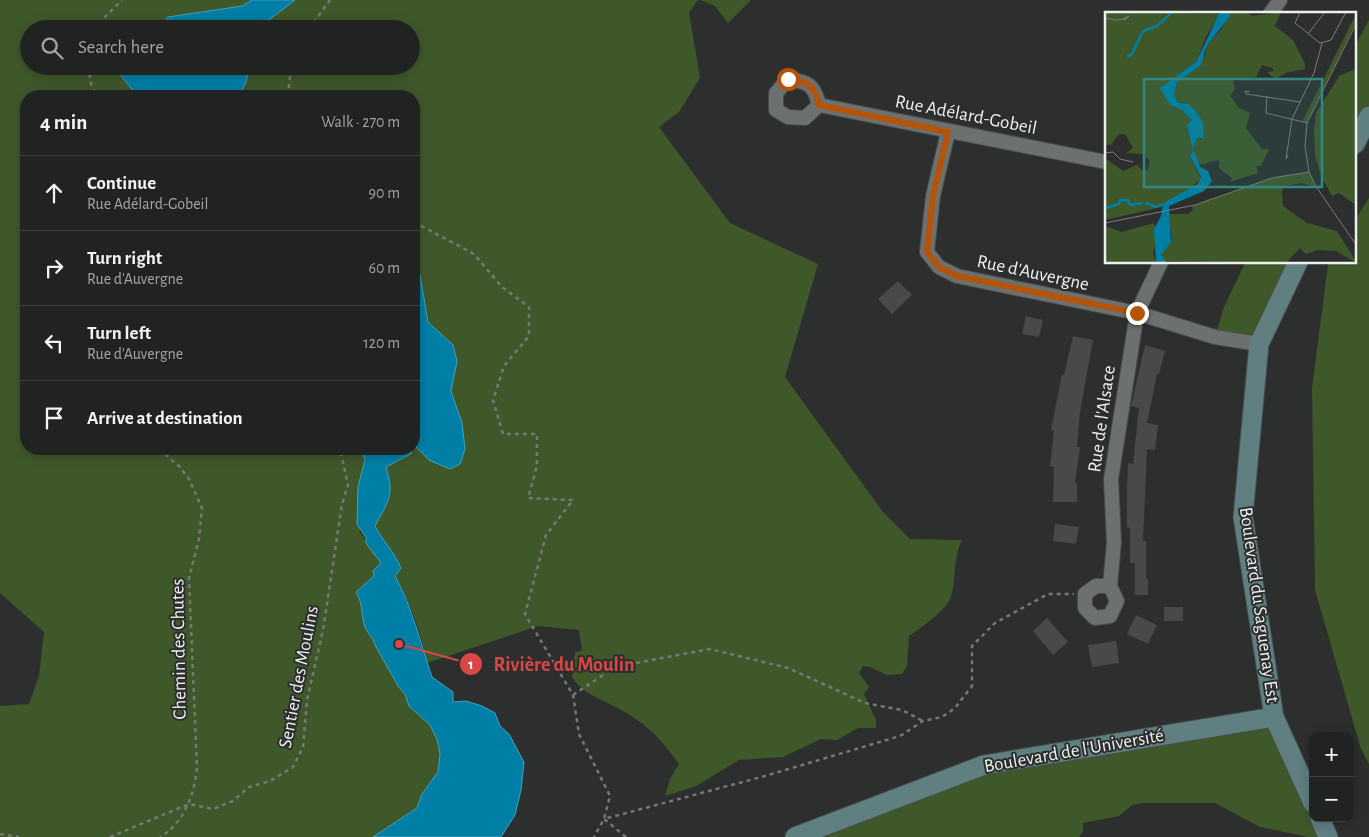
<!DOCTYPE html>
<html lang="en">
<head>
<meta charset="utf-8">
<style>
  :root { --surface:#212322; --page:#292b2a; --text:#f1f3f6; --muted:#a2a4a5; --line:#3e4040 }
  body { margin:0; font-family:"Alegreya Sans",sans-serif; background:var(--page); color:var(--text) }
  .controls { position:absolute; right:15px; bottom:15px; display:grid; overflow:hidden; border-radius:10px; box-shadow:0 2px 12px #0003 }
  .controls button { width:45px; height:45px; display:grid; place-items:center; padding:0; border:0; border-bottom:1px solid var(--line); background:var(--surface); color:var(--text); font:25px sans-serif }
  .stop { position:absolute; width:15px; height:15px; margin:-11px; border:4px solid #b45309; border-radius:50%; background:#fff }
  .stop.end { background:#b45309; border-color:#fff; box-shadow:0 1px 5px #0008 }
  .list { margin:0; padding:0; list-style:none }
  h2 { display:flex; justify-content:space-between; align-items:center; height:65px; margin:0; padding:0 20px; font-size:21px }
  h2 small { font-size:16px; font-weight:400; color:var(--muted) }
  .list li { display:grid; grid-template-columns:32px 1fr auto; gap:15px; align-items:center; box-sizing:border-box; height:75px; padding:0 20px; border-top:1px solid var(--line) }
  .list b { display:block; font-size:19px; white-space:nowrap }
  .list p { margin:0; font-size:16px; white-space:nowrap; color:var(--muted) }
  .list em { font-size:16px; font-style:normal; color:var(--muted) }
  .icon { flex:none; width:28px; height:28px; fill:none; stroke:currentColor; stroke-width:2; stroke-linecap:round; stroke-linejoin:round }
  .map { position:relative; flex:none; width:1369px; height:837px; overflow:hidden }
  .search { position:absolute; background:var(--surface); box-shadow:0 2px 12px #0003; left:20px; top:20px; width:400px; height:55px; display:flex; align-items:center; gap:12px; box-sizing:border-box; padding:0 18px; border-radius:28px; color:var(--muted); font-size:19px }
  .panel { position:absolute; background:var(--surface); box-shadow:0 2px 12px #0003; left:20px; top:90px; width:400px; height:365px; border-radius:20px }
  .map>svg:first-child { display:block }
  .green { fill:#3f582a }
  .water { fill:#007fa6; stroke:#48a1bc }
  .building { fill:#474a48 }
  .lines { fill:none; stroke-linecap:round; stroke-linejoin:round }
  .minor-casing { stroke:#494b4b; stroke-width:16 }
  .secondary-casing { stroke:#494b4b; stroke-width:21 }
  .path { stroke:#757877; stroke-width:2.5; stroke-dasharray:4 4; stroke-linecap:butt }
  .minor { stroke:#6c706f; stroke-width:14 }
  .secondary { stroke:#5f7f81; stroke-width:19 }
  .route { stroke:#b45309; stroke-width:6 }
  .labels { text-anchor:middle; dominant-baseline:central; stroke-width:4; stroke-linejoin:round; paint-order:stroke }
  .street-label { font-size:19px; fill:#eff1f1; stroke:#2c2f2e }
  .inset-river { fill:none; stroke:#007fa6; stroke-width:2.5 }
  .inset-road { fill:none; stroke:#7a7d7c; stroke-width:1 }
  .view { fill:#318882; fill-opacity:0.15; stroke:#318882; stroke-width:2.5 }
  .inset-edge { fill:none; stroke:#eff1f1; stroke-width:2.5 }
  .leader { fill:none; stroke:#da4646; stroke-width:2 }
  .callout-dot { fill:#da4646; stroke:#2c2f2e; stroke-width:2 }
  .mark-label { font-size:15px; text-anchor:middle; font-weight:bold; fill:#fff }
  .callout-label { font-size:20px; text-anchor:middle; font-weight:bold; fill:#da4646; stroke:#2c2f2e; stroke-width:4; stroke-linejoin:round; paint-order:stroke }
</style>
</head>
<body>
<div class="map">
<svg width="1369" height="837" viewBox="0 0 1369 837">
  <rect width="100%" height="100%" fill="#2c2f2e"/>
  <g class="green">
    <path d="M0,0H252L242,6L168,17L158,29H29V66H126L120,74L137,96H26V449H361L365,460L358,487L360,532L381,563L373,571L374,576L356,592C363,603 361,615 365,627C368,634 373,637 375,645L398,686L405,694L409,706L430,725L437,739L440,754L438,772L422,794L417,808L373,837H0V706L29,704L39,676L44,632L0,593Z"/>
    <path d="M295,0H698L689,12L700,78L679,112L659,127L730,223L818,264L785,377L883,512L910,539L962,540C952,561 957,577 951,596C947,610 921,628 909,636L907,666L902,674L887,675L870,667L863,666L859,673L869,687L864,694L876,720V728H858L837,740L821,739L783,757L739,760L696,786L665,796L670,779L679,764C661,739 650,727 623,711C604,699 585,697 572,677L575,653L582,650L579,630L538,626L427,663C421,632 411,604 395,576L401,568C394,552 383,541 375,525C388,502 395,495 386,467L411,455L414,445L429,460L450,469L462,423L451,391L457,361L453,345L428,322L420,275L414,266V96H239L246,82L249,66H411V29H257Z"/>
    <path d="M700,0H751L728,23L715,6Z"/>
    <path d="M1369,20V116L1355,144V46Z"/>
    <path d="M1369,198V764L1361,749L1315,590L1312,388L1328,265L1329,263L1355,262V220Z"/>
    <path d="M1245,263H1298L1259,344L1215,337L1224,307Z"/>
    <path d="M1274,717L1328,837H1308L1260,827L1215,803H1142L1132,805L1119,816L1083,823V832L1079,837H795L984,765Z"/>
  </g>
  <g class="water">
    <path d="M252,0H295L257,29H158L168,17L242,6Z"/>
    <path d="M126,66H249L246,82L239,96H137L120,74Z"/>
    <path d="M414,266L420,275L428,322L453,345L457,361L451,391L462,423L465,449L460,464L450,469L429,460L414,445Z"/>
    <path d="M361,449H412L411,454L386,467C395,496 388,501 375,526C383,541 394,552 401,568L395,576C413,609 420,642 432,677L453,692V702L466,701L482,706L495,713L500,726L509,734L524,762L521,790L515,815L501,837H373L417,808L422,794L438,772L440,754L437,739L430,725L409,706L405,694L398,686L375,645C373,637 368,634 365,627C361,615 363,603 356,592L374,576L373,571L381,563L366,543V538L357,524L358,487L365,460Z"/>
  </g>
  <g class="building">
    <path d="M898,281L912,295L892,314L878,299Z"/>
    <path d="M1026,316L1043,320L1039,337L1022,334Z"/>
    <path d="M1073,336L1093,340L1080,412L1077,447H1080L1075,483H1077V502H1053L1054,467L1050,466L1054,430H1051L1062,374L1064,375Z"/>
    <path d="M1145,345L1165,351L1159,374H1157L1147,423L1158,425L1155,450L1147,449L1143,541H1146V579H1148V595H1135V563H1130V528L1127,527V489L1128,463L1133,464L1139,408L1131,406Z"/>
    <path d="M1055,524L1079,527L1076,544L1053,541Z"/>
    <rect x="1164" y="607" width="19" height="14"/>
    <path d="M1136,615L1157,625L1148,644L1127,634Z"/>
    <path d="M1047,618L1068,642L1053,655L1033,631Z"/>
    <path d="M1116,641L1119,663L1092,667L1088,645Z"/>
  </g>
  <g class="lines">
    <defs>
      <g id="minor">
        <path d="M1270,14L1280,0"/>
        <path d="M788,79C808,82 814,84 819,105L805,118L788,117L776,110V93Z"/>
        <path d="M819,105L1106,162"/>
        <path d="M948,132L933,196L927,252L939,267L957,276L1137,313L1215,337L1259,344"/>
        <path d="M1110,586H1096L1085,594V608L1095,618L1110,616L1117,601L1110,586L1114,542L1111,479L1137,313L1161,262"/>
      </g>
      <g id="secondary">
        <path d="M1355,144L1369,116"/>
        <path d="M1298,262L1259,344L1243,517L1274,717L1313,803"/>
        <path d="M1320,818L1328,837"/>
        <path d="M795,837L984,765L1274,717"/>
      </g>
    </defs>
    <use href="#minor" class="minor-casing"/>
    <use href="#secondary" class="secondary-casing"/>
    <g class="path">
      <path d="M93,29L122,0"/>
      <path d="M309,29L330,0"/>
      <path d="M89,66L90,81L96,96"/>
      <path d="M288,96L291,66"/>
      <path d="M414,222L474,254L502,287L529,307V336L504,366L493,400L503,434H537V466L528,498L573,500L546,535L525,614L573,695L579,734L610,796L604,819L594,837"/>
      <path d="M159,449L179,466L189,479L202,508L199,539L189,578L197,768C194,795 185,822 160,837"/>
      <path d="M573,695L615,667L710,649L788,668L865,703L902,710L923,721"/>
      <path d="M0,834L19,837"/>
      <path d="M110,837L189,804L213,809L233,801L249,787L270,781L293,767L303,747L307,700L323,630L342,504L348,485L340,449"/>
      <path d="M626,837L604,819L765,776L900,736L923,721L942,717L955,708L972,686V646L995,623L1048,594H1074"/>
    </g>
    <use href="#minor" class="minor"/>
    <use href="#secondary" class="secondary"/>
  </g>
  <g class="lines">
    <path class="route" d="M788,79C808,82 814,84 819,105L948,132L933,196L927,252L939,267L957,276L1137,313"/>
  </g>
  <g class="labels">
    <g class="street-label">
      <text transform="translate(966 115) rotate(11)">Rue Adélard-Gobeil</text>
      <text transform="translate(1033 273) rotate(12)">Rue d'Auvergne</text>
      <text transform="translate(1102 419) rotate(-82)">Rue de l'Alsace</text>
      <text transform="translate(1259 605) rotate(82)">Boulevard du Saguenay Est</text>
      <text transform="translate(179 649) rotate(-91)">Chemin des Chutes</text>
      <text transform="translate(299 677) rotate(-79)">Sentier des Moulins</text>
      <text transform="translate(1074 751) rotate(-10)">Boulevard de l'Université</text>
    </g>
  </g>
  <g transform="translate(1105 12)">
    <rect width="251" height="251" fill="#2c2f2e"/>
    <path d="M0,0L115,2L101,25L91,50L55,76L87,108L82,113L88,140L86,147L96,167L80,180L58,191L57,195L0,208V146L18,159L32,153L37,158H43L45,149L37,142L21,141L28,136L20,122H14L6,133L0,132ZM125,0H141L148,4L176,0L170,14L188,28L200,52V57L181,61L170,67L162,60L169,59L167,56L157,53L151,65L128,68L130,77L125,83L134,96L145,101L141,116L157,137H164L156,154H151L153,161L125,170L127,166L114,156V148L94,153L88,135L93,124L97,128L98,114L93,102L78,90H72L69,82L72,70L100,43L101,35L117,16ZM251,2V10L202,111L197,110ZM251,57V193L234,181L227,184L216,164L210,143L209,117L211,101L235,63ZM204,160L212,176L197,171L180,174L177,179L178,194L202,211L232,219L252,251L231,239L213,238L201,242L195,236L181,251L59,249L56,243L67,226L63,202H83L88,198L87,194L167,166ZM49,211L52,226L48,241L51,251H0V214L16,220Z" fill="#3f582a"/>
    <path d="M115,0H125V4L101,35L96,53L72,70L69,82L72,90L83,92L91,99L98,111L99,127L93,125L88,135L95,155L103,159L107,169L99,179L64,194L66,230L56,243L62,251H51L49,217L56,204L58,191L93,172L96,165L85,144L88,140L82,113L87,108L77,98L65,93L55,76L91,50Z" fill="#007fa6"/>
    <path class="inset-river" d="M22,44L27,42L38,19L52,14L67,0M40,191L51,195L57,192M0,196L14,192L15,188H23L25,193L38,191"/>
    <path class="inset-road" d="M195,0L190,11L215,31L226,28L241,0M0,6L11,8L21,7L24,4L18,7M252,10L202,111L200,134L204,160L212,176L252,234M203,22L220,0M145,80L140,79L141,82L195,90M162,84L161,101L202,111M0,141L8,140L15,147L28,150M183,143L181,147L187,107L209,61L217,31M0,211L90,193L167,166L204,160"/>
    <path class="view" d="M39,67H217V175H39Z"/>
    <rect width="251" height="251" class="inset-edge"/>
  </g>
  <path class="leader" d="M399 644L471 664"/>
  <g class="callout-dot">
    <circle cx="399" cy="644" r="5"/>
    <circle cx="471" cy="664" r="12"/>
  </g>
  <g class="mark-label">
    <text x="471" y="669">1</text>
  </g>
  <g class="callout-label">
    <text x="564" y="671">Rivière du Moulin</text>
  </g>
</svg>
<div class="controls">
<button>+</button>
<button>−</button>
</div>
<div class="stop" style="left:788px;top:79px"></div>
<div class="stop end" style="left:1137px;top:313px"></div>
<div class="search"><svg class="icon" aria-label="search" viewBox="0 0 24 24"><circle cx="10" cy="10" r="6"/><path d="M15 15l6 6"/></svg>Search here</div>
<section class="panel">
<h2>4 min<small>Walk · 270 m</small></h2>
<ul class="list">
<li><svg class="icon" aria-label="ahead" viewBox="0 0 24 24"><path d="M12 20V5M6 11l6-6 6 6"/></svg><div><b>Continue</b><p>Rue Adélard-Gobeil</p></div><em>90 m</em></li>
<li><svg class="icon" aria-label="right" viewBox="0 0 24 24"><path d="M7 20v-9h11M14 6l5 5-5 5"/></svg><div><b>Turn right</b><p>Rue d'Auvergne</p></div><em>60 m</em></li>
<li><svg class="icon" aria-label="left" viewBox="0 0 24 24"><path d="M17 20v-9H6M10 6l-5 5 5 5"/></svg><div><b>Turn left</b><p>Rue d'Auvergne</p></div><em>120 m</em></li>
<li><svg class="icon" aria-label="arrive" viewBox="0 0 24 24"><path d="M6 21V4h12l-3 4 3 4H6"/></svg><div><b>Arrive at destination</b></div></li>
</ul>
</section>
</div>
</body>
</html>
